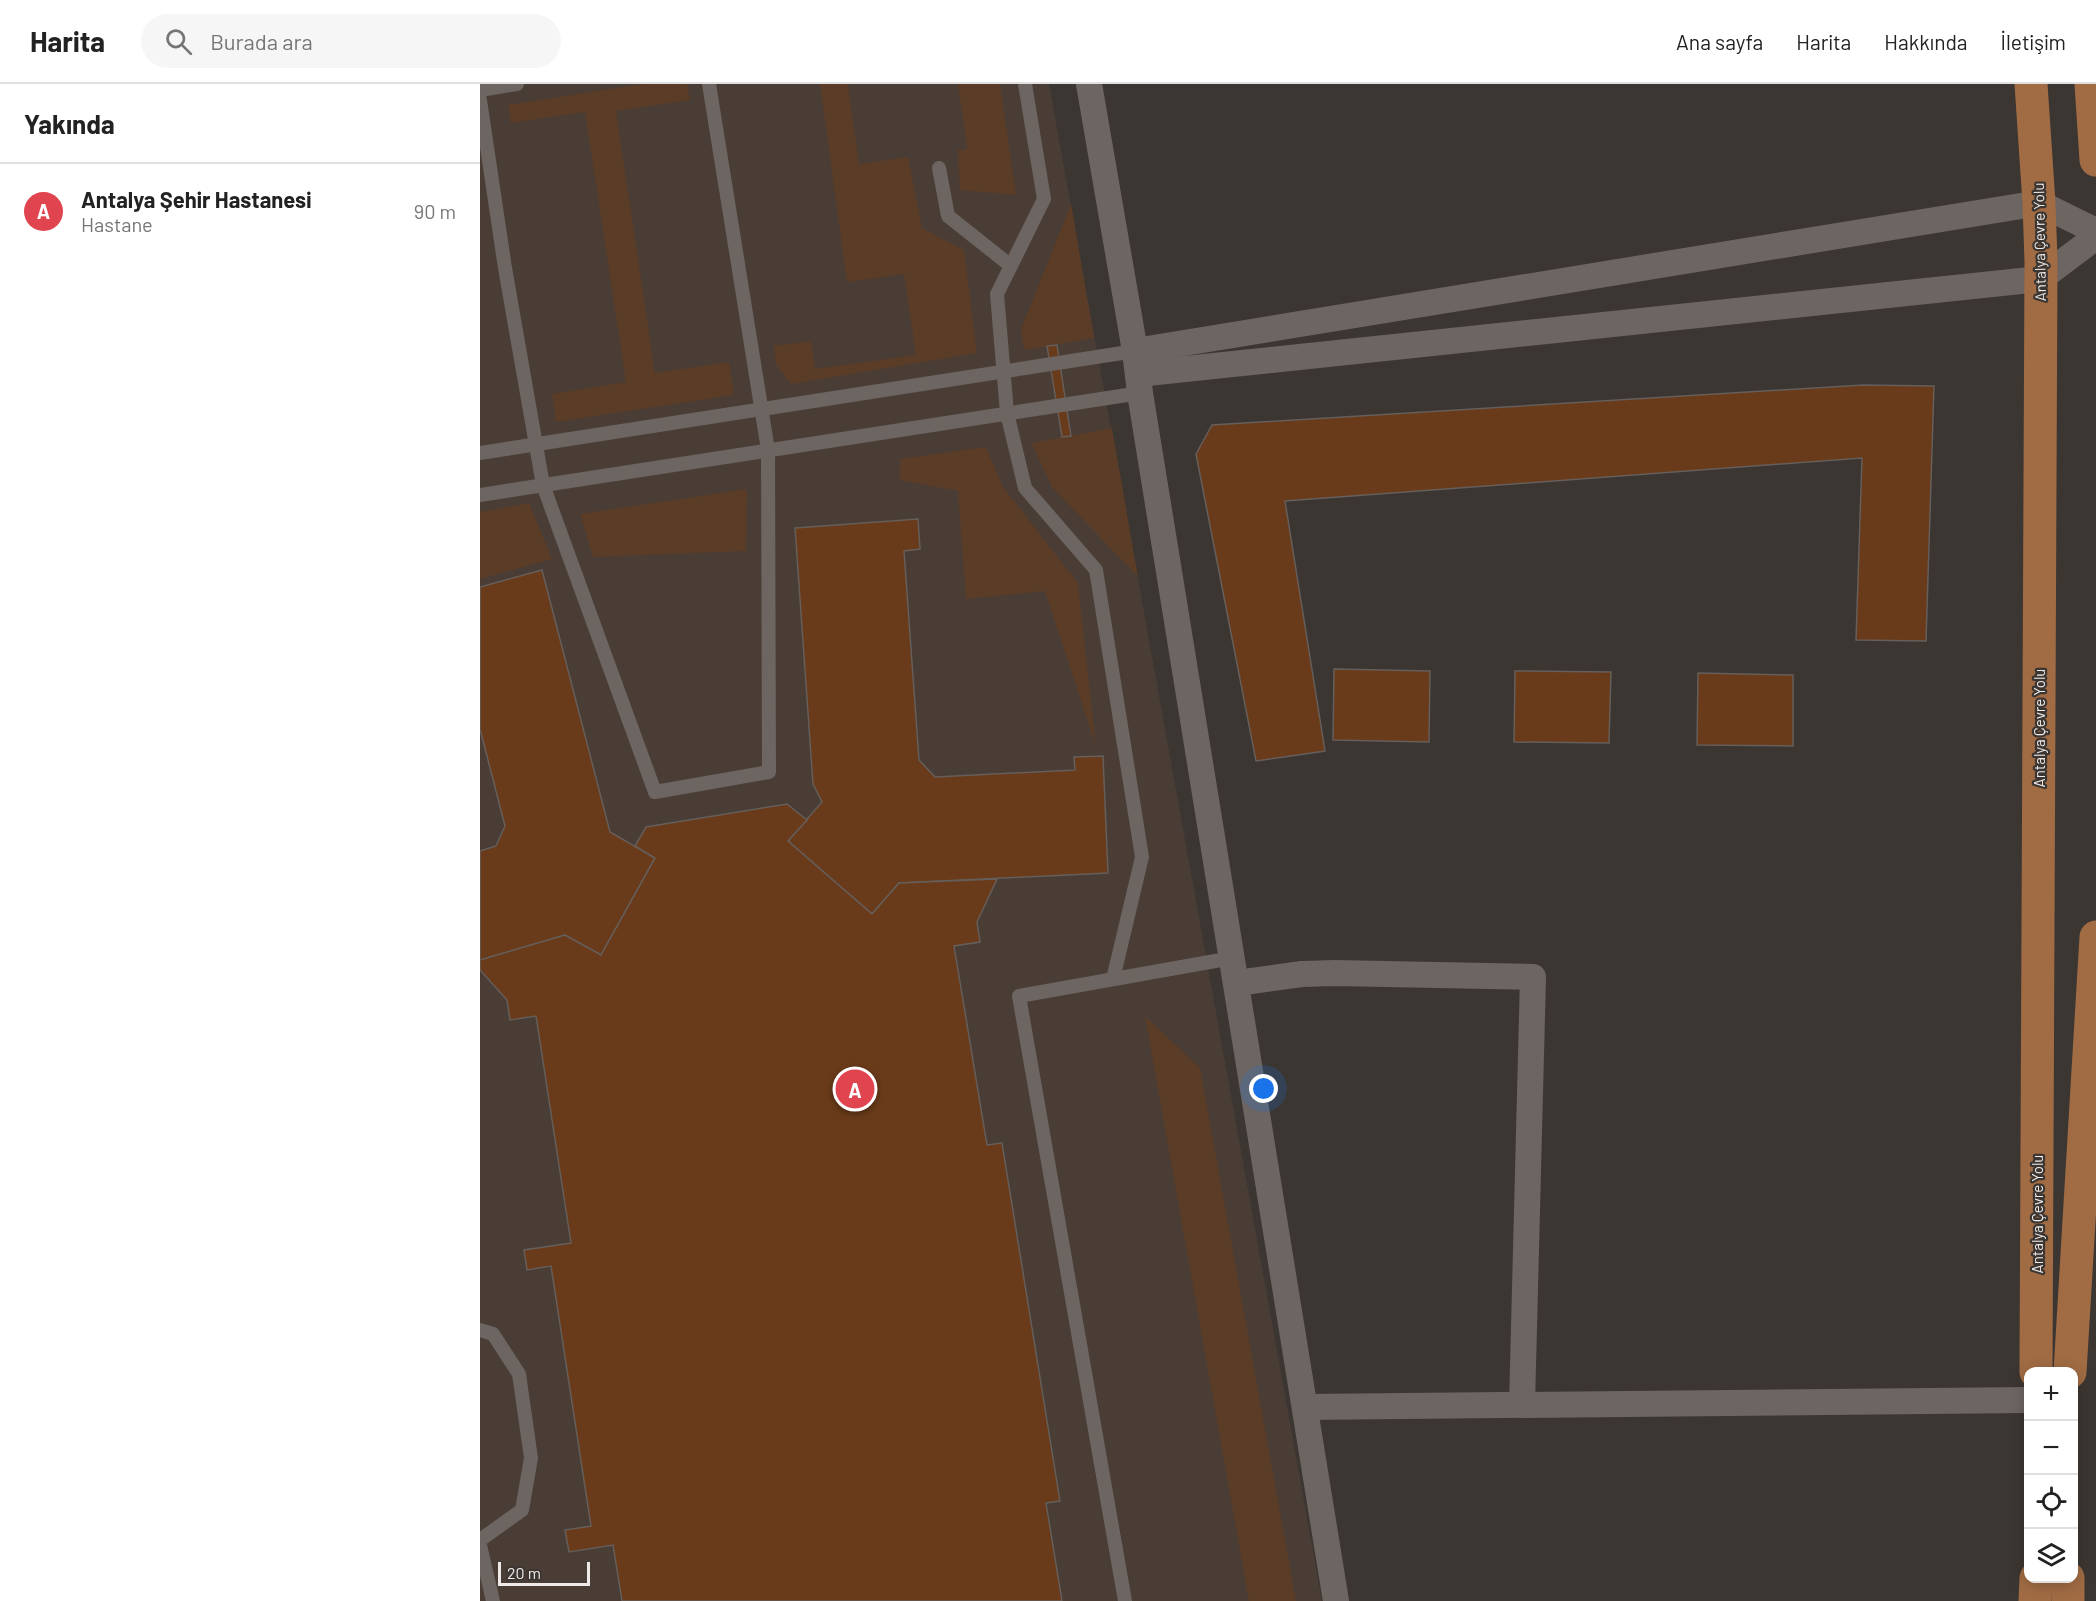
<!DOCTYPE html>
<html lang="tr">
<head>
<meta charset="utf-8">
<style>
  :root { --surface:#fff; --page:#f6f6f6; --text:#222; --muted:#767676; --line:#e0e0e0; --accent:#386e73 }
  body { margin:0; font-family:Barlow,sans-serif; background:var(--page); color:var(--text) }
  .controls { position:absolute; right:18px; bottom:18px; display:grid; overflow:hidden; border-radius:12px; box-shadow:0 3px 15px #0003 }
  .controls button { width:54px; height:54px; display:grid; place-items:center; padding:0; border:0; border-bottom:2px solid var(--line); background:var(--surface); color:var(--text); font:30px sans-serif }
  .scale { position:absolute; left:18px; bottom:15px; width:92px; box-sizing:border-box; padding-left:6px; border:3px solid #eeeae8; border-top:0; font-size:16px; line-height:21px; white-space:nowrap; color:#eeeae8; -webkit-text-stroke:4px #3c3632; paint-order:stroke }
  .you { position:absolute; left:784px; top:1005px; width:21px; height:21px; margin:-15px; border:4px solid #fff; border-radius:50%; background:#1a73e8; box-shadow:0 0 0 9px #1a73e833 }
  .badge { display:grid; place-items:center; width:39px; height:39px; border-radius:50%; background:var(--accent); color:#fff; font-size:20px; font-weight:700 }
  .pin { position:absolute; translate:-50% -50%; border:3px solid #fff; box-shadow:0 2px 6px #0006 }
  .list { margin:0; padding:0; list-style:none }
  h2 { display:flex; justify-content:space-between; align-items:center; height:78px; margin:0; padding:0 24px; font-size:26px }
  h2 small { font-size:20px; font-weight:400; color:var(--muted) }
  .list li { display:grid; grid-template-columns:39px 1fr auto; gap:18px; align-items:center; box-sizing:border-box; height:96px; padding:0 24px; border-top:2px solid var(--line) }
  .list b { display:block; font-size:22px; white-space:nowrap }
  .list p { margin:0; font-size:20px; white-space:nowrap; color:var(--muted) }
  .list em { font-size:20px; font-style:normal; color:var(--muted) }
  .icon { flex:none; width:33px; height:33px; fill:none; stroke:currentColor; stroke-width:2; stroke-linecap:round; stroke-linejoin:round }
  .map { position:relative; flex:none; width:1616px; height:1517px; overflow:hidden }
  header { display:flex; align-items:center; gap:36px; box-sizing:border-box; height:84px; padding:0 30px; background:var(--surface); border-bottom:2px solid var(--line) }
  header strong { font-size:28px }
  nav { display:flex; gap:33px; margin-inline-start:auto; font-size:21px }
  .search { width:420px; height:54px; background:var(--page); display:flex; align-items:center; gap:15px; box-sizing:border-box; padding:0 21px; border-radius:33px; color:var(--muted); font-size:22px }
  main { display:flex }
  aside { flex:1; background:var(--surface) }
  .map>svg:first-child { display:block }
  .built { fill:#493d36 }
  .green { fill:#5b3c27 }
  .building { fill:#6a3b1a; stroke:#655e5a; stroke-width:1.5 }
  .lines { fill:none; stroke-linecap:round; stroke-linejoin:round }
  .service { stroke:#6c6561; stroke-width:14 }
  .minor { stroke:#6c6561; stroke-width:26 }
  .primary { stroke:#a16c44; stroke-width:33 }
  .labels { text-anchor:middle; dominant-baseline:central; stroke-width:4.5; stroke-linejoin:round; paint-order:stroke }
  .street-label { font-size:15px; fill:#eeeae8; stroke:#3c3632 }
</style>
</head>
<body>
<header>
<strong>Harita</strong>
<div class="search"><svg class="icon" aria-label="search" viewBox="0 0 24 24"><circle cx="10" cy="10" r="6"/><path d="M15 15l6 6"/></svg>Burada ara</div>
<nav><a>Ana sayfa</a><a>Harita</a><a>Hakkında</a><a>İletişim</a></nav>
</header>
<main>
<aside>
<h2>Yakında<small></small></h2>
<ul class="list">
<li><span class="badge" style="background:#e0444e">A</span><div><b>Antalya Şehir Hastanesi</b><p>Hastane</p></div><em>90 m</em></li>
</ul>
</aside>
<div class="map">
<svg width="1616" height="1517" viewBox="0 0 1616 1517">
  <rect width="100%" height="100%" fill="#3c3632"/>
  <path class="built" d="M0,0H569L842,1517H0Z"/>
  <g class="green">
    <path d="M162,0H207L210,16L136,27L175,289L249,278L254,311L76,338L72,310L146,298L105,28L31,39L28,21Z"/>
    <path d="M340,0H368L379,80L428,73L442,144L484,166L497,269L311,300L296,281L294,262L331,257L335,285L436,271L424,190L367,198Z"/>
    <path d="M478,0H520L536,111L480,106L478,66L487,65Z"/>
    <path d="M591,120L614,254L544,266L541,245Z"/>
    <path d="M632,344L658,493L572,403L551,359Z"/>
    <path d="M506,363L523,403L598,499L616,663L565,507L486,515L478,407L420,396V375Z"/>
    <path d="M267,405L266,467L113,473L100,430Z"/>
    <path d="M49,419L72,475L0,495V428Z"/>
    <path d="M665,932L720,984L816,1517H769Z"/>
  </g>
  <g class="building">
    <path d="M577,261L591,352L582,353L567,262Z"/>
    <path d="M1383,301L1454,302L1446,557L1376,556L1382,374L805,417L845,667L776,677L716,370L732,341Z"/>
    <path d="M438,435L440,465L424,467L439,676L455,693L595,686L594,673L623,672L628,789L419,799L392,830L308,757L342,718L333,700L315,444Z"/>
    <path d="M62,486L130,748L175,774L121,871L85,851L0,876V767L16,762L25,742L0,645V503Z"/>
    <path d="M854,585L950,587L949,658L853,656Z"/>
    <path d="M1035,587L1131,588L1129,659L1034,658Z"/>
    <path d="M1218,589L1313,591V662L1217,661Z"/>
    <path d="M307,720L327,736L308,757L392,830L419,799L517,795L497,838L500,858L474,862L507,1061L522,1059L580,1417L566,1419L582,1517H142L133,1461L89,1468L85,1446L111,1442L71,1182L47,1186L44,1166L91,1159L56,932L30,936L27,916L0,886V876L85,851L121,871L175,774L155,762L166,743Z"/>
  </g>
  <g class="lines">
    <g class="service">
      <path d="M545,0L564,115L517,210L527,329L545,404L616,486L662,773L633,895"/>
      <path d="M0,6L37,0"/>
      <path d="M0,16L25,184L63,401L175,708L289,688L288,366L229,0"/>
      <path d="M459,84L468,132L531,182"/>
      <path d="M0,369L655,267"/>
      <path d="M0,411L660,309"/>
      <path d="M0,1246L13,1250L39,1290L51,1374L42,1426L0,1456"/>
      <path d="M0,1461L13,1517"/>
      <path d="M645,1517L539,912L752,874"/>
    </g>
    <g class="minor">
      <path d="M609,0L655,267L660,309L856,1517"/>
      <path d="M655,267L1559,119L1616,147"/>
      <path d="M658,290L1560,195L1616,153"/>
      <path d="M757,899L822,890L855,889L1053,893L1042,1321"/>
      <path d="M825,1323L1548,1316"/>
    </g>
    <g class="primary">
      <path d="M1551,0L1559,119L1561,177L1556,1288"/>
      <path d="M1611,0L1616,76"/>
      <path d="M1590,1288L1616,853"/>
      <path d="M1555,1517L1556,1494"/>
      <path d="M1588,1517V1494"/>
    </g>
  </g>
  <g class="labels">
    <g class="street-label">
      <text transform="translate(1559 158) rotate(-91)">Antalya Çevre Yolu</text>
      <text transform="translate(1559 644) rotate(-90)">Antalya Çevre Yolu</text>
      <text transform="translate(1557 1130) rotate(-90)">Antalya Çevre Yolu</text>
    </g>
  </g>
</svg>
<div class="controls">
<button>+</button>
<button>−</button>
<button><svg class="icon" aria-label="locate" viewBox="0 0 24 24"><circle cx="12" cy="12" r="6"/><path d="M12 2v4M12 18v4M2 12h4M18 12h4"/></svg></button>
<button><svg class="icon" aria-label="layers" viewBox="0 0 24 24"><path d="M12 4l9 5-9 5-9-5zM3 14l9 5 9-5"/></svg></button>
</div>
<div class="scale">20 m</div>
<div class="you"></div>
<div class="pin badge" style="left:375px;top:1005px;background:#e0444e">A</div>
</div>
</main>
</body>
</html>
